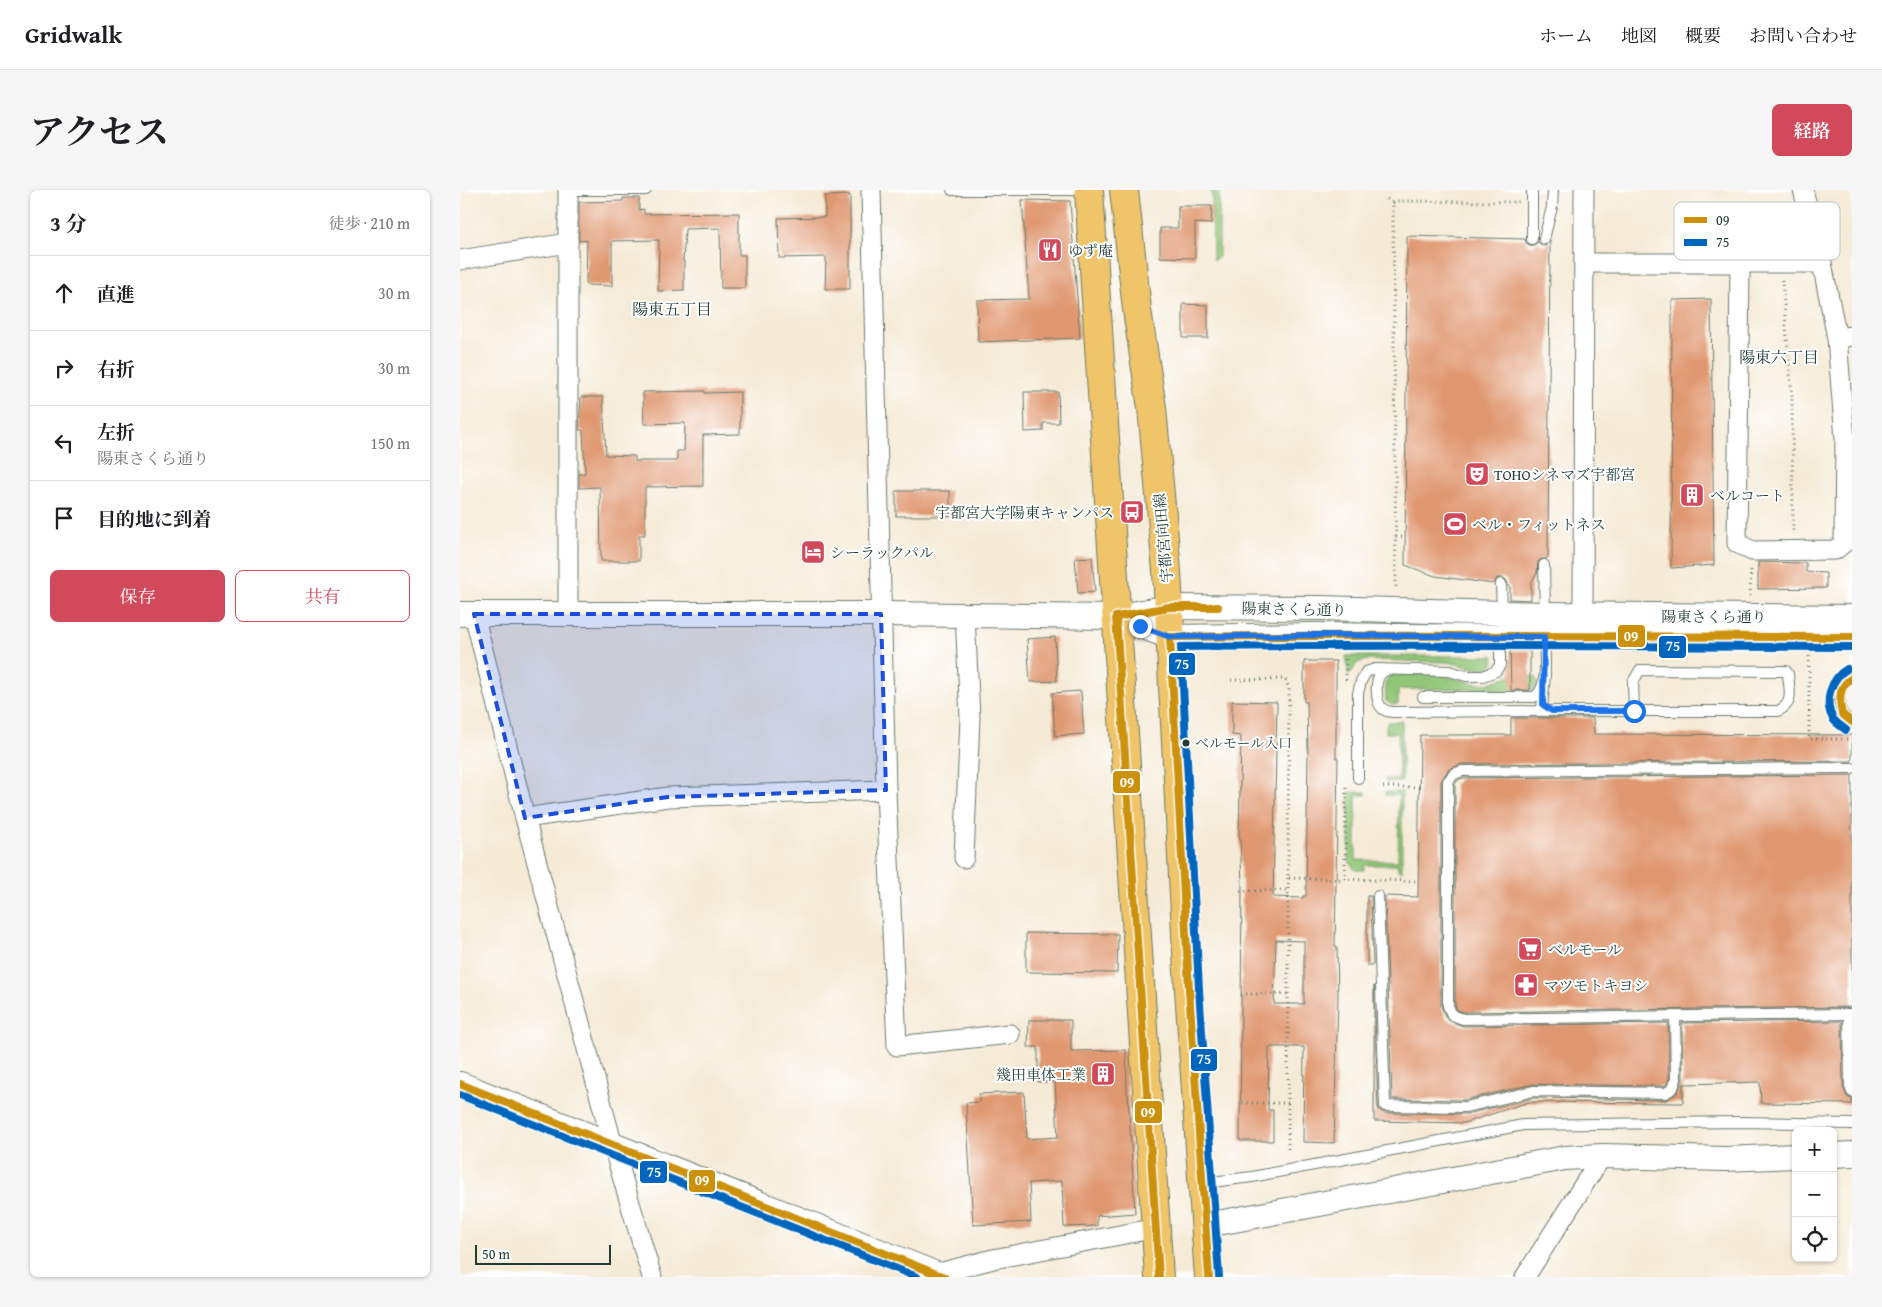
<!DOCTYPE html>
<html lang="ja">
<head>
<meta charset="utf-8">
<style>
  :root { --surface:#fff; --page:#f6f6f6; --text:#202124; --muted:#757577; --line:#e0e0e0; --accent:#d1495b }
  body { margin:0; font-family:"Gentium Book Plus","Noto Serif JP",serif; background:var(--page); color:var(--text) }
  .controls { position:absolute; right:15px; bottom:15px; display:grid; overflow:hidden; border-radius:8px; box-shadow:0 1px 4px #0004 }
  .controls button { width:45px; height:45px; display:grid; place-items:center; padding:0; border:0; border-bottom:1px solid var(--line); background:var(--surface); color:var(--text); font:25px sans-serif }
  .scale { position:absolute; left:15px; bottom:12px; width:136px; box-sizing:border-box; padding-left:5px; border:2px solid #1f3d34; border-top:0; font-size:14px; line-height:18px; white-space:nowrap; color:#1f3d34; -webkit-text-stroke:4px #fff; paint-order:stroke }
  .stop { position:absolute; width:15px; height:15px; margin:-11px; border:4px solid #1a73e8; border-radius:50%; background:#fff }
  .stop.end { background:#1a73e8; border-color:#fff; box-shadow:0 1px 5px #0008 }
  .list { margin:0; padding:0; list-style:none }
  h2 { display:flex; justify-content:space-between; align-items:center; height:65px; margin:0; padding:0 20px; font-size:21px }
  h2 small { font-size:16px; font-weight:400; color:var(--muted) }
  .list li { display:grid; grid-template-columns:32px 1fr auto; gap:15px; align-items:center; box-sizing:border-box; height:75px; padding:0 20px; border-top:1px solid var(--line) }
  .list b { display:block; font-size:19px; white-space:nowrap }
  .list p { margin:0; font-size:16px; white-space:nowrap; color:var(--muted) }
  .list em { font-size:16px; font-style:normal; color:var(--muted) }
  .actions { display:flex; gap:10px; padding:15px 20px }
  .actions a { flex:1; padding:11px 0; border:1px solid var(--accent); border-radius:8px; text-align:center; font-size:18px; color:var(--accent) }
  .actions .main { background:var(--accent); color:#fff }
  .icon { flex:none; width:28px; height:28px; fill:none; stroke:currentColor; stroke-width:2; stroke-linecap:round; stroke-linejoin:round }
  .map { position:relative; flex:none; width:1392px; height:1087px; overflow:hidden; border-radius:8px }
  header { display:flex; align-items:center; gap:30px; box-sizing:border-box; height:70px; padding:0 25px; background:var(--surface); border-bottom:1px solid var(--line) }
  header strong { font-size:24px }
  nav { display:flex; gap:28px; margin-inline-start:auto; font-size:18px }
  .intro { display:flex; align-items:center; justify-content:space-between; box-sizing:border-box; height:120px; padding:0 30px }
  h1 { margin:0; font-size:35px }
  .button { padding:12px 22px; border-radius:8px; background:var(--accent); color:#fff; font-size:18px; font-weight:700 }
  main { display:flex; gap:30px; padding:0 30px }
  aside { flex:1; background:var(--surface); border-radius:8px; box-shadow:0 1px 4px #0004 }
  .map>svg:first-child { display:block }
  .green { fill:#92c677; stroke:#588256 }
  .building { fill:#e09871; fill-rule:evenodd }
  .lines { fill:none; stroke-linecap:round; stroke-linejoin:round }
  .service-casing { stroke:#6a7a6d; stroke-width:12 }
  .minor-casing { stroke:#6a7a6d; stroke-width:21 }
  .tertiary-casing { stroke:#6a7a6d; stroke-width:26 }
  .primary-casing { stroke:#6a7a6d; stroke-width:30 }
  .path { stroke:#6a7a6d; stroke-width:3; stroke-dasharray:1 4; stroke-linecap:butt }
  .service { stroke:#fff; stroke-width:10 }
  .minor { stroke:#fff; stroke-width:19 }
  .tertiary { stroke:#fff; stroke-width:24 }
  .primary { stroke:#f0c469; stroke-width:28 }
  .bus-1-casing { stroke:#fff; stroke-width:11 }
  .bus-2-casing { stroke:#fff; stroke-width:11 }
  .bus-1 { stroke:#cc910a; stroke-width:8 }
  .bus-2 { stroke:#0065bd; stroke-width:8 }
  .route { stroke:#1a73e8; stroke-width:6 }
  .marked { fill:#1d4ed8; fill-opacity:0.2; stroke:#1d4ed8; stroke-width:4; stroke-dasharray:10 6; stroke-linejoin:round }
  .bus-dot { fill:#1f3d34; stroke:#fff; stroke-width:2 }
  .labels { text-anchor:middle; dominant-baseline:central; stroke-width:4; stroke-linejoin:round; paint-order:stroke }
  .bus-label { font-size:14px; fill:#1f3d34; stroke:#fff; text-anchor:start }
  .poi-label { font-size:15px; fill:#1f3d34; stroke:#fff; text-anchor:start }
  .street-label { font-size:15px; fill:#1f3d34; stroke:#fff }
  .neighbourhood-label { font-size:16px; fill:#1f3d34; stroke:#fff }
  .key { fill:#fff; stroke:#bcc5c2; stroke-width:1 }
  .key-label { font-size:14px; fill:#1f3d34 }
  .line-badge { stroke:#fff; stroke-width:2 }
  .badge-label { font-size:14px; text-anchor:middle; font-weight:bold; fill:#fff }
</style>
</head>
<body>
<header>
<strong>Gridwalk</strong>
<nav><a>ホーム</a><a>地図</a><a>概要</a><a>お問い合わせ</a></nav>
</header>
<div class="intro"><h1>アクセス</h1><a class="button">経路</a></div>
<main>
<aside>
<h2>3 分<small>徒歩 · 210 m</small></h2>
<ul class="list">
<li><svg class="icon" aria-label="ahead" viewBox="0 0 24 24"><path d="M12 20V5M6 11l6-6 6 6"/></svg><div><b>直進</b></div><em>30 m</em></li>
<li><svg class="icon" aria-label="right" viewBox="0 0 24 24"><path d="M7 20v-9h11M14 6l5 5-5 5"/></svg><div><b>右折</b></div><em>30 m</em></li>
<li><svg class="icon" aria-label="left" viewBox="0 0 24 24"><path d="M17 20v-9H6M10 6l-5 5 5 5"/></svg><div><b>左折</b><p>陽東さくら通り</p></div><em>150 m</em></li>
<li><svg class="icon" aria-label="arrive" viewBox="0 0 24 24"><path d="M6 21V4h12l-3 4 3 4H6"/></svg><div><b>目的地に到着</b></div></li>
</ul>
<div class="actions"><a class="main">保存</a><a>共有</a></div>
</aside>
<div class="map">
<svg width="1392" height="1087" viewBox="0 0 1392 1087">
  <rect width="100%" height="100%" fill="#fff"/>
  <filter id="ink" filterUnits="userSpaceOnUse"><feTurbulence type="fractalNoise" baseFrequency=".02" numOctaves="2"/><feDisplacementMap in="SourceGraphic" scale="10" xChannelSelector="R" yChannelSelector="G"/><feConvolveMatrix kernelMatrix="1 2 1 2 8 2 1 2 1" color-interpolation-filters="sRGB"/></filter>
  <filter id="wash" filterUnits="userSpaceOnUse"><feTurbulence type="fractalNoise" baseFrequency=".0096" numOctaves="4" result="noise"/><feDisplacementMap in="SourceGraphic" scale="20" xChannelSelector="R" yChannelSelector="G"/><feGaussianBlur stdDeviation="1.12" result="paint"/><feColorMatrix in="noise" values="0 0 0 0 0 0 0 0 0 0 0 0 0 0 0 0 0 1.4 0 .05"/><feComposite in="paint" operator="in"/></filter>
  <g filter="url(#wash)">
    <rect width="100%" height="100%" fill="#f5ead6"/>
    <g class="green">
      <path d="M752,0H759V67L753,70Z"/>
      <path d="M886,466H1034L1033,473L1031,477L1021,480L988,472L907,470L897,473L891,484H888Z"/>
      <path d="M975,484L1013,493L1027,494L1046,487H1076C1083,509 1045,503 1033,499H938V514L932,515L926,511L925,494L929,486L934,485Z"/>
      <path d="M942,531V592H925V589H939L938,543H926V535L928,532Z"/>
      <path d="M889,602H906V605H896V670L938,671L939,605H925V602H942V681L938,680V675H904V680H895L889,671Z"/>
    </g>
    <g id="blocks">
      <g class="building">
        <path d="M390,5V99H365L366,67L319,68L318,28L365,27V6Z"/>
        <path d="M163,8H179V20L184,19V24L279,23V65H285V98H261L260,38L225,39L223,71H224V100L198,101L199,50L152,51V96L126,95L127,50L119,51V12L163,11Z"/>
        <path d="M562,10L610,11L620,148L518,152L517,110L569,109Z"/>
        <path d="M718,16H752L751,34L735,33V68L700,67V38H718Z"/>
        <path d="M947,46L1065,49L1066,53L1072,56L1078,52L1082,55L1085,56L1090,51L1088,366L1086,369H1081L1078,372L1077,383L1071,393V410L1050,409V396H1048L1047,391L1044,388H1037L1034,394L975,386L945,375Z"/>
        <path d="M1251,109L1254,375L1211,378L1212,110Z"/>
        <path d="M723,114L748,115V148H723Z"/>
        <path d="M245,201V203L280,202V244L243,245V296L185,297V345H179V371H141L140,297L119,298V284L125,283L123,240H119L121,207H143L146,265L175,266V271H217V261H224L225,233L184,234L183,202Z"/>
        <path d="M564,202H598L599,233H583V241L565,242Z"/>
        <rect x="436" y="301" width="54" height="25"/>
        <path d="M632,367L635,402L618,403L615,368Z"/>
        <path d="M1298,372L1346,373V382L1366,383V398L1298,399Z"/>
        <path d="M595,447L597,491L570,492L567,449Z"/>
        <path d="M1050,461H1070V500H1051Z"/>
        <path d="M844,471H876V568H878L875,756H877L878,807L874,953L843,952L844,857H809L808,920H813V951H780L782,694L780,648H779L781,546L772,545V511L817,512L813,707L843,708V706H846L848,560L847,512H844ZM816,750L844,751V814H814Z"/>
        <path d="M621,501L624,544L595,546L592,503Z"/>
        <path d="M1051,528H1133L1134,544L1392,545V571L1002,574L989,579L981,591V816L986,828L990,831L1003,836L1208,833L1209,888L1207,894L1204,896L1073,894L1005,910L932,909L925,706L958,707L960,545H1051Z"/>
        <path d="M1392,585V817L1004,822L997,820L995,815V594L998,590L1003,588Z"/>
        <path d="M907,706H911L913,775H907Z"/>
        <path d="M566,743L658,744L657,783L566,782Z"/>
        <path d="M914,796L918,916L919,920L924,923L1006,924L1074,908L1206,910L1217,903L1223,891L1222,833L1382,831L1383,897L1387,907L1392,909V914L1301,913L1300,892L1223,894V913L1069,912L1004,933L914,931Z"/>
        <path d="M569,830H611V861L666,860L667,904H668L675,1023L637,1026V1036L604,1037L602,991L569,993L571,1032L513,1035L506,913L519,912V904L564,902L567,949L598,947L595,892H578V857H568Z"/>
      </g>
    </g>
  </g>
  <g filter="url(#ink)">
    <use href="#blocks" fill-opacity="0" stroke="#6a7a6d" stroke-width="1"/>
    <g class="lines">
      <defs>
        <g id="service">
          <path d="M108,0H186"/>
          <path d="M492,0H624"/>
          <path d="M1072,0V49"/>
          <path d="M1084,49L1092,17L1093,0"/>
          <path d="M1084,375L1085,424"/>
          <path d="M1041,394L1042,422"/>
          <path d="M926,480C926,480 920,484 920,485C915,491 916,511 921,517C924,521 927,521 932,522L1079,521L1082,519L1085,485"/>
          <path d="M1392,488C1377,494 1379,511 1382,524L1392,532"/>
          <path d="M963,507H1074C1090,498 1084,463 1084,447"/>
          <path d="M1079,521H1318C1335,513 1329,500 1328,484L1326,481L1180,480L1173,492L1174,521"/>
          <path d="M1392,578L1002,581L994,584L988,591V816L992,825L1003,829L1392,824"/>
          <path d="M898,588V503L901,491L906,482L915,479L989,481L1006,486H1023L1036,481L1040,475V447"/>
          <path d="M918,706L925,916L1006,917L1073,901L1206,903L1213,898L1216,889L1215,826"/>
          <path d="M1389,824L1390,897L1392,902"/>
          <path d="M744,993L792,987L1063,935L1278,932L1392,934"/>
        </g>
        <g id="minor">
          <path d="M411,0L426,600L437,856L550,844"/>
          <path d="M1343,0L1362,73L1377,148L1392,146"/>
          <path d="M0,70L108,53"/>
          <path d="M1124,73H1362"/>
          <path d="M1280,74L1277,353L1292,361L1375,360L1384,353L1385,249L1377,148"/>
          <path d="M14,424L65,628L153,956L192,1087"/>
          <path d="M108,424V0"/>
          <path d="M1123,425L1124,0"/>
          <path d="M65,628L208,607L426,600"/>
          <path d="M504,668L510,528L505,425"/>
          <path d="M468,1086L533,1069L697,1038"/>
          <path d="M1065,1087L1142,966"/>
        </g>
        <g id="tertiary">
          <path d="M0,424H421L656,427L709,417L860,418L1085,424L1392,427"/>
          <path d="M656,427L710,447L858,445L1040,447H1392"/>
          <path d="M0,894L484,1087"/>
          <path d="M1373,965L1392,964"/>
          <path d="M746,1033H758L1105,968L1142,966L1265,969L1336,966"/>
        </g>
        <g id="primary">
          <path d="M629,0L699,1087"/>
          <path d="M664,0L677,120L692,218L707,381L729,800L749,1087"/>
        </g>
      </defs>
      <use href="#service" class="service-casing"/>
      <use href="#minor" class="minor-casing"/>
      <use href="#tertiary" class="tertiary-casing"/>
      <use href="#primary" class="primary-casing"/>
      <g class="path">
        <path d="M927,9L933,13L936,400"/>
        <path d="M933,13L937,11L1059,12"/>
        <path d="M1322,90L1332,205L1333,343"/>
        <path d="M936,347H945"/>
        <path d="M1290,406L1291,377"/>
        <path d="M1349,466V549H1392"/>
        <path d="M771,490L825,489L829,498L828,688L958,691"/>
        <path d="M886,490V466"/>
        <path d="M923,597H959"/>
        <path d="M828,688V959"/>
        <path d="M885,689L886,596"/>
        <path d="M780,701L828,700"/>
        <path d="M781,804H828"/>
        <path d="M782,913H828"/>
      </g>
      <use href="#service" class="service"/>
      <use href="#minor" class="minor"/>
      <use href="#tertiary" class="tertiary"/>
      <use href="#primary" class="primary"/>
      <defs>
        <g id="bus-1">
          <path d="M656,427L709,417H758"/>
          <path d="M656,427L699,1087"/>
          <path d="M1392,488C1378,496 1379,510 1382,524L1392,532"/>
          <path d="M0,894L484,1087"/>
          <path d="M749,1087L729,800L710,447C937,444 1165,447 1392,447"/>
        </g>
        <g id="bus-2">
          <path d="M1386,540C1382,537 1376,533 1373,529C1363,512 1371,488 1387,479"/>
          <path d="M0,905L457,1087"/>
          <path d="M759,1086L739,799L721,457C944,454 1168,457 1392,457"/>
        </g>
      </defs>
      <use href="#bus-1" class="bus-1-casing"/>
      <use href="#bus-2" class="bus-2-casing"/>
      <use href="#bus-1" class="bus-1"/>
      <use href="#bus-2" class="bus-2"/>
    </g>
  </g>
  <g class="lines" filter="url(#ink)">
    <path class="route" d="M680,436L710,447L858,445L1084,447L1083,515L1092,521H1174"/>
  </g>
  <path class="marked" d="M14,424H421L426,600L208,607L65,628Z"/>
  <defs>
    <symbol id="restaurant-square" viewBox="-11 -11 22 22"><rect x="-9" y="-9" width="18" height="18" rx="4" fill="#d1495b" stroke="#fff"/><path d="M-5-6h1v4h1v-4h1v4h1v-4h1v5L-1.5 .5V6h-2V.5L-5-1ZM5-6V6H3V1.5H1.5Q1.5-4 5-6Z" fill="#fff"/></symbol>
    <symbol id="theatre-square" viewBox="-11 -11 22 22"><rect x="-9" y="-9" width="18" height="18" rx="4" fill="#d1495b" stroke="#fff"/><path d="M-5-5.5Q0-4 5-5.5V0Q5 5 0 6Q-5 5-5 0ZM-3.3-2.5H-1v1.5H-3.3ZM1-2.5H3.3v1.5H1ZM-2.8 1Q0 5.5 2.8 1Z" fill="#fff"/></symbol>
    <symbol id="building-square" viewBox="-11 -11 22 22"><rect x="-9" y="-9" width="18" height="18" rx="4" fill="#d1495b" stroke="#fff"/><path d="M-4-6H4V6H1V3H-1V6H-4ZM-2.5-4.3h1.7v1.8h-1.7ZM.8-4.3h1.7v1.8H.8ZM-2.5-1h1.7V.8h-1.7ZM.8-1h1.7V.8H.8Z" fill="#fff"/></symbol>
    <symbol id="bus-square" viewBox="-11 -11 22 22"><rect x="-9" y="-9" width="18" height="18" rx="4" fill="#d1495b" stroke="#fff"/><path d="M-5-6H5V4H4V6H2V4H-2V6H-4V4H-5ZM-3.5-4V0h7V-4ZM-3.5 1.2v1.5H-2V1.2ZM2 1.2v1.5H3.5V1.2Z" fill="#fff"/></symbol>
    <symbol id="stadium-square" viewBox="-11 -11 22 22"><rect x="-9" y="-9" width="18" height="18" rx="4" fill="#d1495b" stroke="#fff"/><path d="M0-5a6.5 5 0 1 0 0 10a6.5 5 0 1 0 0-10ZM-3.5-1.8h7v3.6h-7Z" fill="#fff"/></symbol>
    <symbol id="hotel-square" viewBox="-11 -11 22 22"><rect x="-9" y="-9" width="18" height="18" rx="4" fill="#d1495b" stroke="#fff"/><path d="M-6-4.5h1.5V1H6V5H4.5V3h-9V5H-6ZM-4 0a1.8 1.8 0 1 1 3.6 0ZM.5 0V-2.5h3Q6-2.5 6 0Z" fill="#fff"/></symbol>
    <symbol id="supermarket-square" viewBox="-11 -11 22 22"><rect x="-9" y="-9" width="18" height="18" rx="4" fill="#d1495b" stroke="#fff"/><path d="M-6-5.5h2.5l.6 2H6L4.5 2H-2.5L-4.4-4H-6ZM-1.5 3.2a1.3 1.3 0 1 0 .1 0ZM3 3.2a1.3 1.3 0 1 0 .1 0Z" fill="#fff"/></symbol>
    <symbol id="pharmacy-square" viewBox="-11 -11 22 22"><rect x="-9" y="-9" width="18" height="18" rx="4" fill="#d1495b" stroke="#fff"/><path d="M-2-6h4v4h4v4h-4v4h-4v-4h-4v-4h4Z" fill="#fff"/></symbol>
  </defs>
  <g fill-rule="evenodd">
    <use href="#restaurant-square" x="576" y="46" width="28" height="28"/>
    <use href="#theatre-square" x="1003" y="270" width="28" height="28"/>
    <use href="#building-square" x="1218" y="291" width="28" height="28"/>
    <use href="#bus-square" x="658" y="308" width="28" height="28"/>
    <use href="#stadium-square" x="981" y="320" width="28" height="28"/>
    <use href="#hotel-square" x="339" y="348" width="28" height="28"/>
    <use href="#supermarket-square" x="1056" y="745" width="28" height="28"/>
    <use href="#pharmacy-square" x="1052" y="781" width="28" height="28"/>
    <use href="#building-square" x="629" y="870" width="28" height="28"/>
  </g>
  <circle class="bus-dot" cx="726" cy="553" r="4.5"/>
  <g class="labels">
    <g class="bus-label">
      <text x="735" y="553">ベルモール入口</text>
    </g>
    <g class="poi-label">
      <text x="608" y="60">ゆず庵</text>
      <text x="1034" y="284">TOHOシネマズ宇都宮</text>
      <text x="1250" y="305">ベルコート</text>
      <text x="654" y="322" text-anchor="end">宇都宮大学陽東キャンパス</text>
      <text x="1012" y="334">ベル・フィットネス</text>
      <text x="370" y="362">シーラックパル</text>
      <text x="1088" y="759">ベルモール</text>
      <text x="1084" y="795">マツモトキヨシ</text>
      <text x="626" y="884" text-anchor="end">幾田車体工業</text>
    </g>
    <g class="street-label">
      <text transform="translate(703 348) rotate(-95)">宇都宮向田線</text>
      <text transform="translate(834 419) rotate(1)">陽東さくら通り</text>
      <text x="1254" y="426">陽東さくら通り</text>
    </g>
    <g class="neighbourhood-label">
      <text x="212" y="119">陽東五丁目</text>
      <text x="1319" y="167">陽東六丁目</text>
    </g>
  </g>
  <rect x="1214" y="12" width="166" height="58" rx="8" class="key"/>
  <rect x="1224" y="27" width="23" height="6" fill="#cc910a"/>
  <rect x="1224" y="49" width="23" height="7" fill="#0065bd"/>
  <g class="key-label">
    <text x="1256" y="35">09</text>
    <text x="1256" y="57">75</text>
  </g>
  <g class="line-badge">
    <rect x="1157" y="434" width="29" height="24" rx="5" fill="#cc910a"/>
    <rect x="1198" y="445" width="29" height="24" rx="5" fill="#0065bd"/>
    <rect x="708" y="462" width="28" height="24" rx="5" fill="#0065bd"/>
    <rect x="652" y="580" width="29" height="24" rx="5" fill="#cc910a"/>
    <rect x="730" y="858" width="28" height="24" rx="5" fill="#0065bd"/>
    <rect x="674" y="910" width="29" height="24" rx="5" fill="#cc910a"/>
    <rect x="179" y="970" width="29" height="24" rx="5" fill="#0065bd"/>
    <rect x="228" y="979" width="28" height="24" rx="5" fill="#cc910a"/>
  </g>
  <g class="badge-label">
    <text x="1171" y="451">09</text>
    <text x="1213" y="461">75</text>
    <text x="722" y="479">75</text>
    <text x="667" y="597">09</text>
    <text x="744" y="874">75</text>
    <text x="688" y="927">09</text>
    <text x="194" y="987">75</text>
    <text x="242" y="995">09</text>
  </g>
</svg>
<div class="controls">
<button>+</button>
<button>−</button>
<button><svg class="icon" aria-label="locate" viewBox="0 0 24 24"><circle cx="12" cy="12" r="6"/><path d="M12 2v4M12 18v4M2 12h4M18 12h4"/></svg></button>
</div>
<div class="scale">50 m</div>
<div class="stop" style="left:1174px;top:521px"></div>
<div class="stop end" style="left:680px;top:436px"></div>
</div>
</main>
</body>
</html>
